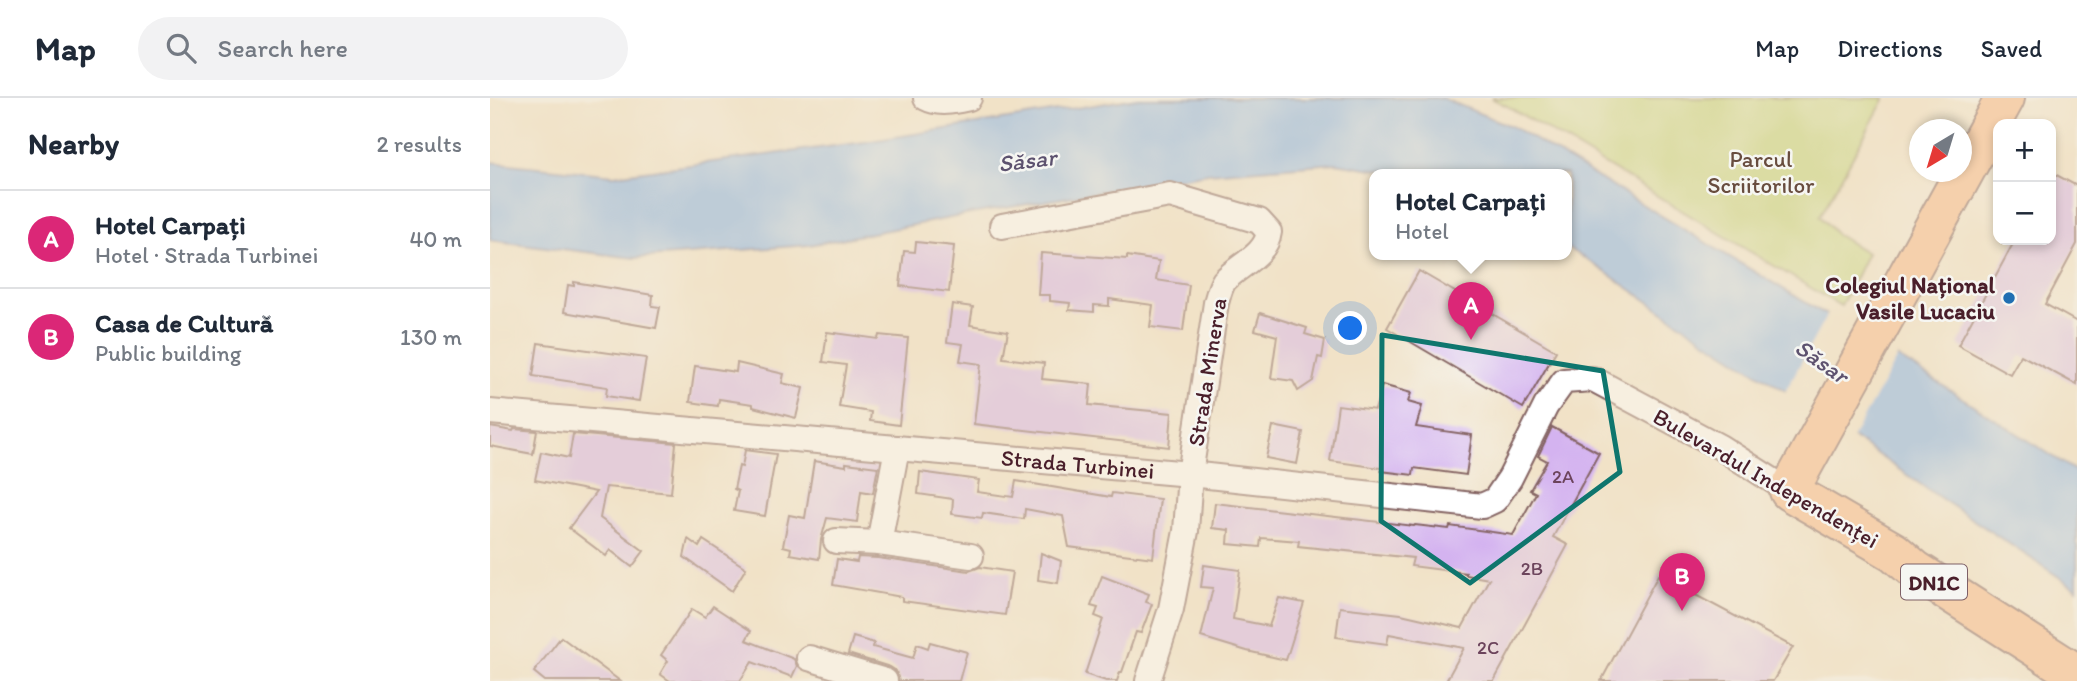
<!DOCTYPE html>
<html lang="en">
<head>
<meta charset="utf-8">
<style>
  :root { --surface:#fff; --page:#f2f2f3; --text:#1f2937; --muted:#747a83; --line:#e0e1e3; --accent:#db2777 }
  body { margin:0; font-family:Itim,sans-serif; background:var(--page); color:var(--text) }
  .controls { position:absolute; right:21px; top:21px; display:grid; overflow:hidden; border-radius:14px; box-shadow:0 4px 10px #0003 }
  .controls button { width:63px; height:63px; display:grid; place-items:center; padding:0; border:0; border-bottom:2px solid var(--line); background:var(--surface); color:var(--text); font:35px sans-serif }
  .compass { position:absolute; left:1419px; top:21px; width:63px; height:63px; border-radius:50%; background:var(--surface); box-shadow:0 4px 10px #0003; rotate:218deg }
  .you { position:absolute; left:861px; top:231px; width:24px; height:24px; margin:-18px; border:5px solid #fff; border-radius:50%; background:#1a73e8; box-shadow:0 0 0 10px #1a73e833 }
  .badge { display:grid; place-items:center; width:46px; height:46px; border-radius:50%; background:var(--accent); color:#fff; font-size:23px; font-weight:700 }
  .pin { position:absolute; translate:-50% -58px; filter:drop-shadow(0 2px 4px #0008) }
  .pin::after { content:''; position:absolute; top:37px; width:24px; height:21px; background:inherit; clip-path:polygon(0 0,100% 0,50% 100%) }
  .popup { position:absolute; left:879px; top:71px; width:203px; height:91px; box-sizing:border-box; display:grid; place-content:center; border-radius:14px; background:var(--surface); filter:drop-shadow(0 2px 5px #0005); font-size:23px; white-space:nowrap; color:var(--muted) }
  .popup b { font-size:26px; color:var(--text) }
  .popup::after { content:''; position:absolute; left:50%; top:100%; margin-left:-14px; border:14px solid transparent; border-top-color:var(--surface) }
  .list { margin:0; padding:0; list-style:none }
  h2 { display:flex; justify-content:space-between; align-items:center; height:91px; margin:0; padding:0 28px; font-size:30px }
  h2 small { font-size:23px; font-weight:400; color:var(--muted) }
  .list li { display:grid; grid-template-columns:46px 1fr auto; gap:21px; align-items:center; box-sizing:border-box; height:98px; padding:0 28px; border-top:2px solid var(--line) }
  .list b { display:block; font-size:26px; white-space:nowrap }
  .list p { margin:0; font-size:23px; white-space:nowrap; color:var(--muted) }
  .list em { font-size:23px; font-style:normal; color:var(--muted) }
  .icon { flex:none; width:38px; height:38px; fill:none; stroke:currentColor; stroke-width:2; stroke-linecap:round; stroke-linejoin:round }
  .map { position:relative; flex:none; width:1587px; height:583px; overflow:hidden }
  header { display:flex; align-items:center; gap:42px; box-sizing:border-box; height:98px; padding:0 35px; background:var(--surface); border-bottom:2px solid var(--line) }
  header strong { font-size:33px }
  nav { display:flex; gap:38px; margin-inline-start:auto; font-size:24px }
  .search { width:490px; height:63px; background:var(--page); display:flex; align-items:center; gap:18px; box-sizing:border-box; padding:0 24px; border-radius:38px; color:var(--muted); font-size:26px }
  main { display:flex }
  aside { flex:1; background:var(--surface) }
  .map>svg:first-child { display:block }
  .green { fill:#c2d579; stroke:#867a52; stroke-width:2 }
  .water { fill:#80b1ec; stroke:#65688c; stroke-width:2 }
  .pier { fill:#f1e2c7 }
  .building { fill:#d4b3f0 }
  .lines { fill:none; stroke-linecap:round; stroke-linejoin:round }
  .minor-casing { stroke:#846362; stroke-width:28 }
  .primary-casing { stroke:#846362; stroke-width:42 }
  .minor { stroke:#fff; stroke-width:24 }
  .primary { stroke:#fbbb8c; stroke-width:38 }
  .marked { fill:none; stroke:#0f766e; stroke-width:5; stroke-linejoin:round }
  .poi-dot { fill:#1f6fb2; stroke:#f6f6f2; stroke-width:2.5 }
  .labels { text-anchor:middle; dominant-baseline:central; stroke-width:5; stroke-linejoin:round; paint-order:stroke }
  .number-label { font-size:19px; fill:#6c445c }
  .shield { fill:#f6f6f2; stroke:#7e6067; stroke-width:2 }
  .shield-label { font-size:21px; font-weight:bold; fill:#4a1f2b }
  .park-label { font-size:23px; fill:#684c3e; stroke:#f6f6f2 }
  .poi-label { font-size:23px; font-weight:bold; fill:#4a1f2b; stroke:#f6f6f2; text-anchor:end }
  .street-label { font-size:23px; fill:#4a1f2b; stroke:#f6f6f2 }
  .water-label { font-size:24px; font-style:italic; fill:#5d526f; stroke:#f6f6f2 }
</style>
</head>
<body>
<header>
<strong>Map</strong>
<div class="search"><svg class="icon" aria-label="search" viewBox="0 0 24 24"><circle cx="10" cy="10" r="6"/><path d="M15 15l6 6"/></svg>Search here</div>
<nav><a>Map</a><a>Directions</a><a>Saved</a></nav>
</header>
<main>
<aside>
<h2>Nearby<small>2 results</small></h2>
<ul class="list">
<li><span class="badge">A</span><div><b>Hotel Carpați</b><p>Hotel · Strada Turbinei</p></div><em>40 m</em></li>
<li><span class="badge">B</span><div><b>Casa de Cultură</b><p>Public building</p></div><em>130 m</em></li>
</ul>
</aside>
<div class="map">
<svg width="1587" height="583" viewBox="0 0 1587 583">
  <rect width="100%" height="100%" fill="#f6f6f2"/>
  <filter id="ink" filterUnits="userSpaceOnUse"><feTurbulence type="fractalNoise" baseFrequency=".0143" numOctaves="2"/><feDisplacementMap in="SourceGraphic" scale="14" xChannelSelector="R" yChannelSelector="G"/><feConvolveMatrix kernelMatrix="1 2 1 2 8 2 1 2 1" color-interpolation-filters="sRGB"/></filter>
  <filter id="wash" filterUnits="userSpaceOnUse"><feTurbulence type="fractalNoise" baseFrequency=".00686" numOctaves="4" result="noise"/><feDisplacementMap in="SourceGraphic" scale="28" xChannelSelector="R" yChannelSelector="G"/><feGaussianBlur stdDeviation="1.57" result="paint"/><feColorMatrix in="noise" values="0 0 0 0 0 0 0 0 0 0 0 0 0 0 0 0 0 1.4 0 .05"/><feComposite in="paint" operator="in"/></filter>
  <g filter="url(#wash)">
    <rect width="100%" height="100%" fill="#f1e2c7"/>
    <path class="green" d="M1001,0H1395L1330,118L1346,136L1377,155L1351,208L1017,8Z"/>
    <path class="water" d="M648,0H952L1025,30L1438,278L1587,374V491L1446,397L1294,292L1218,244L1096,161L1077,150V76H913L846,65L718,75L486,115L319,147L144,160L0,142V64L124,77L375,44Z"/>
    <path class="pier" d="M1339,213L1409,256L1361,342L1294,296Z"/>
    <g id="blocks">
      <g class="building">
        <path d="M1561,74L1587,88V146L1555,206L1587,224V287L1531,257L1520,276L1468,247L1525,142H1561Z"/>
        <path d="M426,144L464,148L459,194L410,188L414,153L425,154Z"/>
        <path d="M551,155L637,161V158L669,163L666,182L699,187L693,233L660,229L663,207L619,201V208L604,207V214L579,212L580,205L560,203V197H548Z"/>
        <path d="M929,173L1066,253L1033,310L897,230Z"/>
        <path d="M84,184L163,197L162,208L170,209L166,230L74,214L78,187L84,188Z"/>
        <path d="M462,206L483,209L480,227L518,233L513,260L554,265L552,281L601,286L599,307L682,315L679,349L484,326L491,266L470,263L473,246L457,244Z"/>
        <path d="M770,215L817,230L815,236L835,242L832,260L828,259L823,283L808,293L803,283L781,280L787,238L765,232Z"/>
        <path d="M337,234L388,241L389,237L418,240L409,327L380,323L381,314L349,309L356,267L333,264Z"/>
        <path d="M48,245L156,260L149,303L116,298L117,289L43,278Z"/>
        <path d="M247,265L294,276L292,285L313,290L306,320L263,309V306L229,301L228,308L200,304L205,268L246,274Z"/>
        <path d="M892,287L921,295L918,304L932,308L926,329L982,337L976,377L924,370L923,377L891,373V370L840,363L848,307L885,312Z"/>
        <path d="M783,328L813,334L807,366L776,360Z"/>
        <path d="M0,329L23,333L24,331L47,333L43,356L0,348Z"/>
        <path d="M1062,329L1109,355L1063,439L1078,447L1004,583H956L974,550L899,536L897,546L846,539L850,509L911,516L972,530L999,481L976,477V475L921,468L923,460L808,448L809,443L771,440L770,449L738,446L739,432L722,430L725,405L924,428L925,427L959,431L960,428L1023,437L1046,395L1040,392L1057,363L1048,358Z"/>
        <path d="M83,336L186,345L181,395L116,389L110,420L154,453L142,469L120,452L116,458L79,430L106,394L45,382L51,354L79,360Z"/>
        <path d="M255,352L286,356L275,418L244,413L248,393L244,391L249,368L252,369Z"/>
        <path d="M324,363L356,368V365L388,369L383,395L371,393L367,424L337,420L331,442L329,461L300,456L301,450L293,448L299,417L315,420Z"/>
        <path d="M430,374L489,382L487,394L523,399L526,383L621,399L622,395L670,401L663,460L579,449L573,418L535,411L534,421L493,415L492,420L462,416L463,401L428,396Z"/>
        <path d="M198,441L209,449L213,442L256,470L242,493L194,459Z"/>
        <path d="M551,455L571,463L568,485L548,482Z"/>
        <path d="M368,459L388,460L479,473L490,469L522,474L515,517L412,503V499L343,487L347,461L367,464Z"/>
        <path d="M714,467L750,472L743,521L779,528L789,500L814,505L796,562L757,553L711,539L723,490L711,489Z"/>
        <path d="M1168,477L1303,549L1283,583H1111Z"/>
        <path d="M612,478L659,496L656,504L662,506L651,535L646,534L632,574H630L627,583H616L595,576L613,521L605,518L608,510L601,508Z"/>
        <path d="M223,508L261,533L256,542L304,561L307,568L302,579L262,564L250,583H180L170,576L178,563L171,557L202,511L215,519Z"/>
        <path d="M71,539L130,583H55L44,574Z"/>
        <path d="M363,539L384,545L383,549L423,560L427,546L438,550L440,544L477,554L469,583H409L406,573L400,569L358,556Z"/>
      </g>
    </g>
  </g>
  <g filter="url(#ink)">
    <use href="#blocks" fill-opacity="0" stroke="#846362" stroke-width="2"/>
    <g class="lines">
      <defs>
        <g id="minor">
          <path d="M436,0C449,7 465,3 479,0"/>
          <path d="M512,128L680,97L769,123L779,134C776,158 748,167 734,183C730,189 728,198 726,205L700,376L696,433L681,511L658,583"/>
          <path id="s1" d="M0,314L700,376L992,408L1005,402L1020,380L1056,308L1074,283L1103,281L1230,349L1299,393"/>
          <path d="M346,443L389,445L481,458"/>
          <path d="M389,445L407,350"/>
          <path d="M319,560L395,583"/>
        </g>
        <path id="primary" d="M1515,0L1299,393L1404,454L1425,472L1587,576"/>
      </defs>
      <use href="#minor" class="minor-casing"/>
      <use href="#primary" class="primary-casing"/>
      <use href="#minor" class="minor"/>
      <use href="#primary" class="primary"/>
    </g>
  </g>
  <path d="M0 0H1587V583H0ZM892,237L1113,273L1130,374L980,485L891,423Z" fill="#f1e2c7" fill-opacity=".55" fill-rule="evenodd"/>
  <path class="marked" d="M892,237L1113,273L1130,374L980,485L891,423Z"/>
  <circle class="poi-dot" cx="1519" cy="200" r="7"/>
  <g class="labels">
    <g class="number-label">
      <text x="1073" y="378">2A</text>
      <text x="1042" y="470">2B</text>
      <text x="998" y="549">2C</text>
    </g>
    <rect class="shield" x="1411" y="466.5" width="66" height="35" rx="5"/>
    <g class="shield-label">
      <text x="1444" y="484">DN1C</text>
    </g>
    <g class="park-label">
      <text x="1271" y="61">Parcul<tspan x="1271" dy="26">Scriitorilor</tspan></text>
    </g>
    <g class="poi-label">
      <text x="1505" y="187">Colegiul Național<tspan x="1505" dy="26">Vasile Lucaciu</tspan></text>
    </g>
    <g class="street-label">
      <text transform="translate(717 274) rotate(-81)">Strada Minerva</text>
      <text stroke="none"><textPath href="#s1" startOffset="590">Strada Turbinei</textPath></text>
      <text transform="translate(1276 380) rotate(30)">Bulevardul Independenței</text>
    </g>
    <g class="water-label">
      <text transform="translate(537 62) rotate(-7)">Săsar</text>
      <text transform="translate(1332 263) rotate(35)">Săsar</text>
    </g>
  </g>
</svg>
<div class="controls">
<button>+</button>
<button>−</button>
</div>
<svg class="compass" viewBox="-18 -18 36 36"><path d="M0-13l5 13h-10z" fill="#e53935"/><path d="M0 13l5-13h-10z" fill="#747a83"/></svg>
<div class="you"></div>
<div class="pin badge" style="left:981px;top:242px">A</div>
<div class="popup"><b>Hotel Carpați</b>Hotel</div>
<div class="pin badge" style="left:1192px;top:513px">B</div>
</div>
</main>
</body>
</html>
